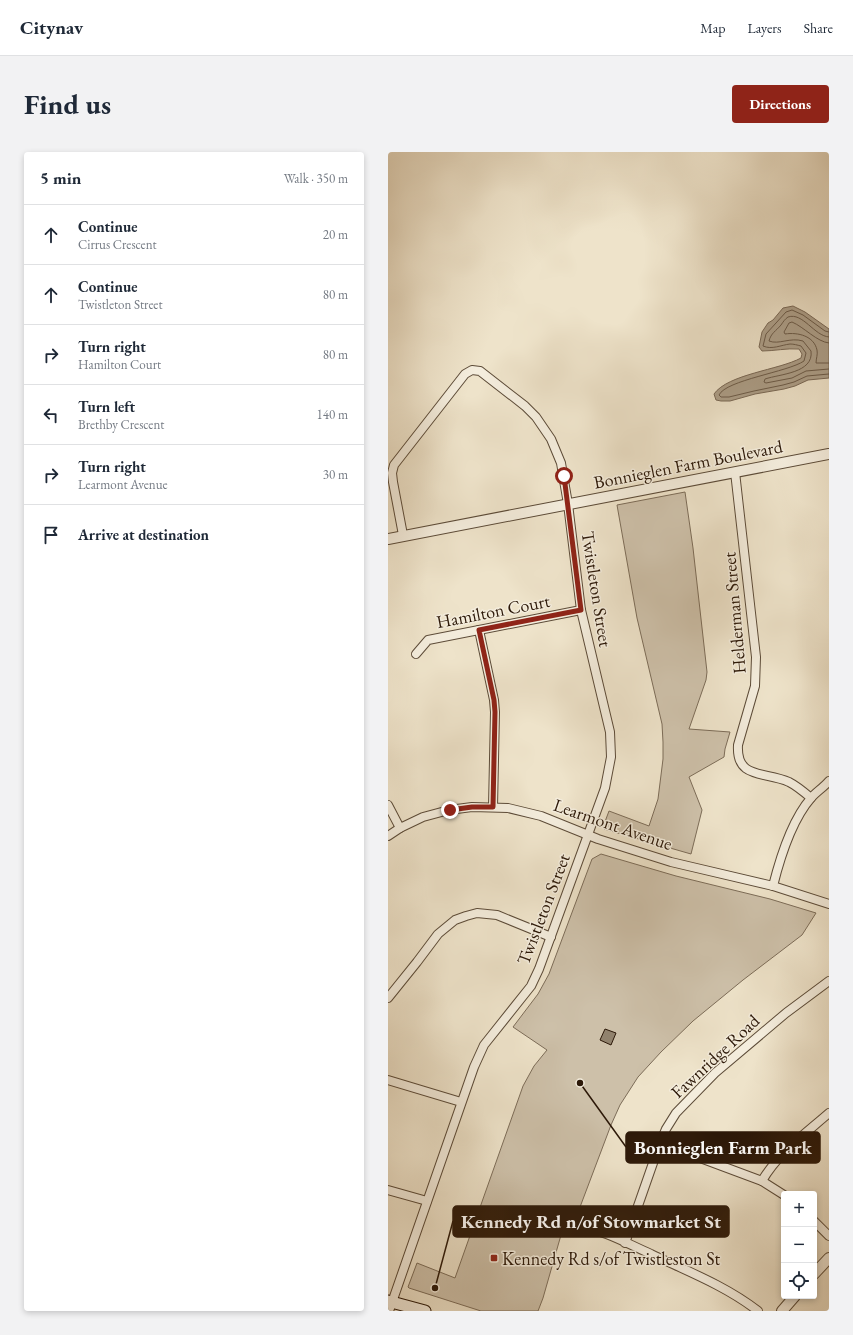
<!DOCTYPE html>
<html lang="en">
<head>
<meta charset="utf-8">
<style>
  :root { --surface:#fff; --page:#f2f2f3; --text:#1f2937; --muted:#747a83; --line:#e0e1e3; --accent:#8f2418 }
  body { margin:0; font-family:"EB Garamond",serif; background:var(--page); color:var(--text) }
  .controls { position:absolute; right:12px; bottom:12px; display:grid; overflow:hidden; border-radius:4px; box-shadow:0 2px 6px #0003 }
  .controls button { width:36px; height:36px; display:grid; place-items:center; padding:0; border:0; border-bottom:1px solid var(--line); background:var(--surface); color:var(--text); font:20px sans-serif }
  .stop { position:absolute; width:12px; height:12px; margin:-9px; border:3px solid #8f2418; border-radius:50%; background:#fff }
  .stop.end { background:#8f2418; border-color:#fff; box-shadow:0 1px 4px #0008 }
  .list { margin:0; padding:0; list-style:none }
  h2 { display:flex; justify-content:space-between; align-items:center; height:52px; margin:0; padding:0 16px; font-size:17px }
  h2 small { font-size:13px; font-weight:400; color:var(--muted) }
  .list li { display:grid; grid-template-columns:26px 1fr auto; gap:12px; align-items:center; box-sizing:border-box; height:60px; padding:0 16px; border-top:1px solid var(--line) }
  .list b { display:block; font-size:15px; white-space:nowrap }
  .list p { margin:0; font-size:13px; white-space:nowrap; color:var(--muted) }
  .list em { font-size:13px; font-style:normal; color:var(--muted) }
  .icon { flex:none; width:22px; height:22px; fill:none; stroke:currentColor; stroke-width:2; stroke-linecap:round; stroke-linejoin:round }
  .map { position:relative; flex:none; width:441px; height:1159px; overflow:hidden; border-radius:4px }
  header { display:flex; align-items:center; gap:24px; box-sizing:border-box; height:56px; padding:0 20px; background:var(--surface); border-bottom:1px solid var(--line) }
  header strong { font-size:19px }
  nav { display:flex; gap:22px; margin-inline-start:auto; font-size:14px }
  .intro { display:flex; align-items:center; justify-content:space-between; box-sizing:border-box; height:96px; padding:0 24px }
  h1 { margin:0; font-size:28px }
  .button { padding:10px 18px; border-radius:4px; background:var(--accent); color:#fff; font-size:14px; font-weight:700 }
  main { display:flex; gap:24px; padding:0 24px }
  aside { flex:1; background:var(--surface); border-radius:4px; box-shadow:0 2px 6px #0003 }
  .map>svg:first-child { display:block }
  .green { fill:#cdc0a9; stroke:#7c6c58 }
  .water { fill:#ac9e88; stroke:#796855 }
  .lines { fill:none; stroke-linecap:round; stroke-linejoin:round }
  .shore { stroke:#6c5b48; stroke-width:1 }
  .building { fill:#91826d; stroke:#2c1808 }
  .minor-casing { stroke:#5c4b38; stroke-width:10 }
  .tertiary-casing { stroke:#5c4b38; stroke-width:12 }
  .secondary-casing { stroke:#2c1808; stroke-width:13 }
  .minor { stroke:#f4eddd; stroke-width:8 }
  .tertiary { stroke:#f4eddd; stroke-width:10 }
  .secondary { stroke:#f4eddd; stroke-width:11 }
  .route { stroke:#8f2418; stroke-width:5 }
  .poi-dot { fill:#8f2418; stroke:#f4eddd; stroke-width:1.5 }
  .labels { text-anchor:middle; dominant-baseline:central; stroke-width:3; stroke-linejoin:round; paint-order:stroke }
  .street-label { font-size:18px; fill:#2c1808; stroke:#f4eddd }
  .poi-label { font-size:18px; fill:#2c1808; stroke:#f4eddd; text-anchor:start }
  .leader { fill:none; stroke:#2c1808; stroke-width:1.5 }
  .callout-dot { fill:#2c1808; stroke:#f4eddd; stroke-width:1.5 }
  .callout { fill:#2c1808; stroke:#2c1808; stroke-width:1.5 }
  .callout-label { font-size:19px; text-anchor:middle; font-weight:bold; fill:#fff }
</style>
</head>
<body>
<header>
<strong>Citynav</strong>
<nav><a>Map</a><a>Layers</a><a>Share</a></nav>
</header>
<div class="intro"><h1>Find us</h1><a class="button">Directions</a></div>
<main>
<aside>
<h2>5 min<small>Walk · 350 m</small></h2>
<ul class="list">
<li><svg class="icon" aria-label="ahead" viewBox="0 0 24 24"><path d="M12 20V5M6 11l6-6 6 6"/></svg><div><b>Continue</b><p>Cirrus Crescent</p></div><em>20 m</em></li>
<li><svg class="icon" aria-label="ahead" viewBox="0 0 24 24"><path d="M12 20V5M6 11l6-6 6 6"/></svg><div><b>Continue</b><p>Twistleton Street</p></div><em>80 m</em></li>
<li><svg class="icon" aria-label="right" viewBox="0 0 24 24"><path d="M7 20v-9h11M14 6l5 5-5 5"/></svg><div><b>Turn right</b><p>Hamilton Court</p></div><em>80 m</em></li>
<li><svg class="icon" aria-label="left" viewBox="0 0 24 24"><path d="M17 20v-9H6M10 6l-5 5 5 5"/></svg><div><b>Turn left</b><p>Brethby Crescent</p></div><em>140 m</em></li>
<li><svg class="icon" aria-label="right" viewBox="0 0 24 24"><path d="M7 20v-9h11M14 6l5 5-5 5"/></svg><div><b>Turn right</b><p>Learmont Avenue</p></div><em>30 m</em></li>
<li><svg class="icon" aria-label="arrive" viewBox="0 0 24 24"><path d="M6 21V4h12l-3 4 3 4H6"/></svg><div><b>Arrive at destination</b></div></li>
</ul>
</aside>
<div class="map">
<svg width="441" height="1159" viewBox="0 0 441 1159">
  <rect width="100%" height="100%" fill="#eee3ca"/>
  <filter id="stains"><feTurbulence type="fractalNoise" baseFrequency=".005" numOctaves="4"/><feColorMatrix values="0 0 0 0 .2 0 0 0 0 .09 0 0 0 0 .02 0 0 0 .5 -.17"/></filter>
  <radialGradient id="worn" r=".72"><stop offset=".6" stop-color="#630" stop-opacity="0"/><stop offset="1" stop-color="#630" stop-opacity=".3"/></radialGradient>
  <g class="green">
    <path d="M297,340L305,396L319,520L318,528L301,577L342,580L337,597L336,605L301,625L314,658L303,702L216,677L215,675L221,659L261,674L270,647L275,607V590L274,572L249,466L229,353Z"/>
    <path d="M213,702L288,724L382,747L428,761L414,783L355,828L305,869L273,900L250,925L232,953L223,973L189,1063H182L177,1069L155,1146L150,1159H93L21,1136L20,1135L29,1111L67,1126L135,934L146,914L159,898L125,875L150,842L161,822L204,707Z"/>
  </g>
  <path class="water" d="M405,154L417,160L441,177V226L420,228L407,234L396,237L367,242L342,249H333L328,248L326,242C340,222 391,218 413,206L414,202L411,197C399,196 386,199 374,199L371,195L374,180L380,171L385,168L395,156Z"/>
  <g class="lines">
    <g class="shore">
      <path d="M441,180L437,179L415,163L404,158L398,160L378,182L375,194C384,198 393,193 402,192C406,192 409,193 413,194L418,201L416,209C400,220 338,228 331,243L333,245H341L366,239L395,233L406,230L419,224L441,222"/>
      <path d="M441,185C426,184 415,160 400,165C397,167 395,170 393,173C388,179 383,181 381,189C391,193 402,185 415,189L423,199C426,221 392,222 377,227L376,230L378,231L404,226L418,219L441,217"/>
      <path d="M441,191C429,190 416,175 404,170L401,171L396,180L397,182C410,180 426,184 429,198C430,202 428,207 428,211H441"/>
    </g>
  </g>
  <path class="building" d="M217,877L228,881L223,893L212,888Z"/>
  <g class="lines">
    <defs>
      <g id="minor">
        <path d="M347,320L368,505L367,534L350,593C348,628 377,619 401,630C409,634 416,640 423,646"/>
        <path d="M91,478L106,548L107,560L105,655"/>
        <path d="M28,502L40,488L193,458"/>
        <path d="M0,653L12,676"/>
        <path d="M0,684L12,676L35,665L61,658L84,655L120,656L153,664L210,687L283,710L385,734L441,752"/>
        <path d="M385,734C392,706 403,669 423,646C428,640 435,636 441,629"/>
        <path d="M0,846L29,810L50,782L67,768L78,764L89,761L109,763L163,785"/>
        <path d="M0,928L73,950"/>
        <path d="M272,991L374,1029L396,1043"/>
        <path d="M374,1029C390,1001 417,982 441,961"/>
        <path d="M0,1038L39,1049"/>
        <path d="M426,1069L441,1084"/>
        <path d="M192,1075C216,1078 240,1092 263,1102C299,1119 338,1134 370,1159"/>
        <path d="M237,1091L272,991L278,977L288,961L327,921L398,861L441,829"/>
        <path d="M1,1159L86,915L96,893L143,834L151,817L217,636L223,605L222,580L193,458L180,352L173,311L163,287L148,265L137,254L92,219L84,218L77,222L6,313L4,321L5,330L15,383"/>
      </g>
      <g id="tertiary">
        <path d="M0,387L441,302"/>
        <path d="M426,1122L441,1106"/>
        <path d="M394,1159L407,1144"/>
      </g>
      <path id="secondary" d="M0,1149L37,1159"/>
    </defs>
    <use href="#minor" class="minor-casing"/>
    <use href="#tertiary" class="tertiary-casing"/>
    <use href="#secondary" class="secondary-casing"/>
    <use href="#minor" class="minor"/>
    <use href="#tertiary" class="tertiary"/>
    <use href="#secondary" class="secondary"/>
  </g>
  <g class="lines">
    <path class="route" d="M62,658L84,655H105L107,560L106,548L91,478L193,458L176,324"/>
  </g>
  <rect class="poi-dot" x="102" y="1102" width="8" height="8" rx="2"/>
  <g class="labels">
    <g class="street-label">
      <text transform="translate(300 312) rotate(-11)">Bonnieglen Farm Boulevard</text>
      <text transform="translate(209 437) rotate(81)">Twistleton Street</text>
      <text transform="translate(105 459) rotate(-11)">Hamilton Court</text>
      <text transform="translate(346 461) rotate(-95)">Helderman Street</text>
      <text transform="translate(225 672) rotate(19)">Learmont Avenue</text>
      <text transform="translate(155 757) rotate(-69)">Twistleton Street</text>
      <text transform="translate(327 904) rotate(-43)">Fawnridge Road</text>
    </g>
    <g class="poi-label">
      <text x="114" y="1106">Kennedy Rd s/of Twistleston St</text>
    </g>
  </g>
  <path class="leader" d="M192 931L238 995M47 1136L65 1069"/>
  <g class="callout-dot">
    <circle cx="192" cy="931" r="4"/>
    <circle cx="47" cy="1136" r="4"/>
  </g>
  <g class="callout">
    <rect x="238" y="980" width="194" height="31" rx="4"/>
    <rect x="65" y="1054" width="276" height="31" rx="4"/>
  </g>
  <g class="callout-label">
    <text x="335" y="1002">Bonnieglen Farm Park</text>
    <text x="203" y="1076">Kennedy Rd n/of Stowmarket St</text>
  </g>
  <rect width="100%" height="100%" filter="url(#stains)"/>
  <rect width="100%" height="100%" fill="url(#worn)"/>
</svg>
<div class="controls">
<button>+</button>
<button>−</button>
<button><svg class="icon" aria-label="locate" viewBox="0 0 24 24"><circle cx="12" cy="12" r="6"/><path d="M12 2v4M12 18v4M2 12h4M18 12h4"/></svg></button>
</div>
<div class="stop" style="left:176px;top:324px"></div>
<div class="stop end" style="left:62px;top:658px"></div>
</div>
</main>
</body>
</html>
